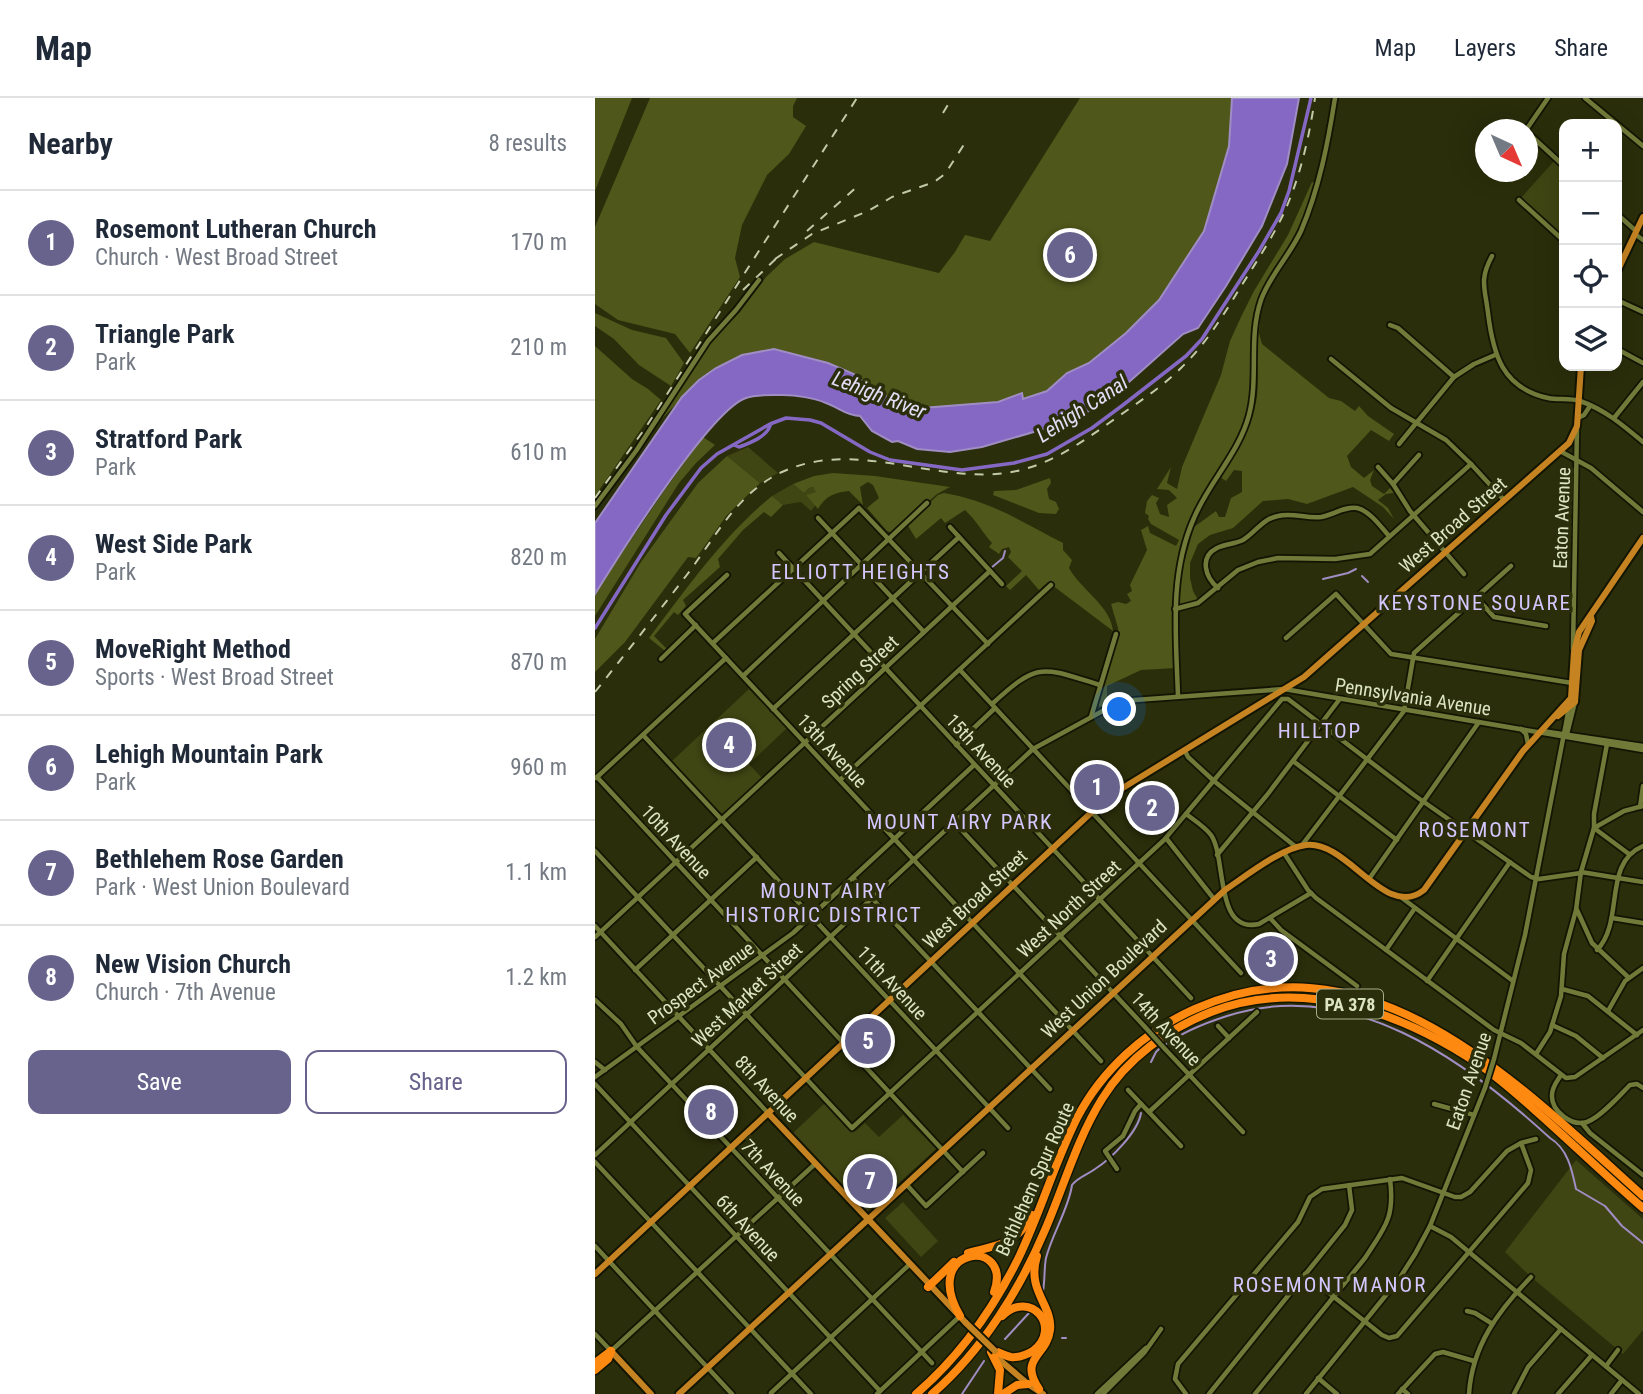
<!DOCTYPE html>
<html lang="en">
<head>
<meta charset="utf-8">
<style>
  :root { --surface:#fff; --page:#f6f6f7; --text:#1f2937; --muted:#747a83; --line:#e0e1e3; --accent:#67638c }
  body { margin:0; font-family:"Roboto Condensed",sans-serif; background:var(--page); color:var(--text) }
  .controls { position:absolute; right:21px; top:21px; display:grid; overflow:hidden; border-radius:14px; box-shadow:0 7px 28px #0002 }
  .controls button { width:63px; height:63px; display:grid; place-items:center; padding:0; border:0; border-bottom:2px solid var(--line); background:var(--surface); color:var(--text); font:35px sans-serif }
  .compass { position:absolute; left:880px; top:21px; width:63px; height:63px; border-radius:50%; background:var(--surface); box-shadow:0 7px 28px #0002; rotate:136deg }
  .you { position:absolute; left:525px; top:612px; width:24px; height:24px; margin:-18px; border:5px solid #fff; border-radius:50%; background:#1a73e8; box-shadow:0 0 0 10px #1a73e833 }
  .badge { display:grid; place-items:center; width:46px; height:46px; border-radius:50%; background:var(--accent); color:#fff; font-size:23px; font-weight:700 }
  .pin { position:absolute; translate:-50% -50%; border:4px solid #fff; box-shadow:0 2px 7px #0006 }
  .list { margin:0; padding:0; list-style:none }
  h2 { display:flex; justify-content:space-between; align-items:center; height:91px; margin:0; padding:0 28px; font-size:30px }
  h2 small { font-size:23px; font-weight:400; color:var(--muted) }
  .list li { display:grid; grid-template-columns:46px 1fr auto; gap:21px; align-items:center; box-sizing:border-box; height:105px; padding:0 28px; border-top:2px solid var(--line) }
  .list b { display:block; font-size:26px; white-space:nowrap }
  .list p { margin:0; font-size:23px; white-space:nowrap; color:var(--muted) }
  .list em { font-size:23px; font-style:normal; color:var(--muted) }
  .actions { display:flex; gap:14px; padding:21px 28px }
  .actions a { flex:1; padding:16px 0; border:2px solid var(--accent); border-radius:14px; text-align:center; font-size:24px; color:var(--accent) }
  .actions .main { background:var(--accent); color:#fff }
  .icon { flex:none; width:38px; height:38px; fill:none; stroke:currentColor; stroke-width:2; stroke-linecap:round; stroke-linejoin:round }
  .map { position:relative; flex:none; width:1048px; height:1296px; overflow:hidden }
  header { display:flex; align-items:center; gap:42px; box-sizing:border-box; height:98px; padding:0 35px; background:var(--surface); border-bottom:2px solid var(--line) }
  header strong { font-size:33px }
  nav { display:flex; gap:38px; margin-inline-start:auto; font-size:24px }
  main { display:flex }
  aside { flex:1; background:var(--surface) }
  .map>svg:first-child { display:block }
  .green { fill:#3f4513 }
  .forest { fill:#4f571a }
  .water { fill:#8568c4; stroke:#9f8dc3; stroke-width:2 }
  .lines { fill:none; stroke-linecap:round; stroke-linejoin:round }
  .stream { stroke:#9f8dc3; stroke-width:2 }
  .canal { stroke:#8568c4; stroke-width:3.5 }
  .minor-casing { stroke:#131503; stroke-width:8 }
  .major-casing { stroke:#131503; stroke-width:10 }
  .highway-casing { stroke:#131503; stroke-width:11 }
  .minor { stroke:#717a38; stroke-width:4.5 }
  .major { stroke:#c68321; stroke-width:6 }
  .highway { stroke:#fe8911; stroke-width:8 }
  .rail { stroke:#c2c9a6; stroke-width:2; stroke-dasharray:9 9; stroke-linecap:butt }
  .minor-bridge-casing { stroke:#131503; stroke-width:8; stroke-linecap:butt }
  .major-bridge-casing { stroke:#131503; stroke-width:10; stroke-linecap:butt }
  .minor-bridge { stroke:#717a38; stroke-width:4.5 }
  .major-bridge { stroke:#c68321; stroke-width:6 }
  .labels { text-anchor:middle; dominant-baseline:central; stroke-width:7; stroke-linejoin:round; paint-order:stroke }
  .shield { fill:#2a2e0a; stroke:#a7ad8b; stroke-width:2 }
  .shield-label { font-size:18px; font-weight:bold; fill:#dde4c2 }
  .street-label { font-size:19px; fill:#dde4c2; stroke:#2a2e0a }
  .water-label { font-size:21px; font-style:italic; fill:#e3ddf6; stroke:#2a2e0a }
  .neighbourhood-label { font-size:21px; letter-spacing:2px; fill:#d4c6ff; stroke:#2a2e0a }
</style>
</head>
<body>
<header>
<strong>Map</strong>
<nav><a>Map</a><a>Layers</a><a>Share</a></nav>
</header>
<main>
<aside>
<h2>Nearby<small>8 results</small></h2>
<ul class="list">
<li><span class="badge">1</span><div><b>Rosemont Lutheran Church</b><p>Church · West Broad Street</p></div><em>170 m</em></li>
<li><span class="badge">2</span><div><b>Triangle Park</b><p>Park</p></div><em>210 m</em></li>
<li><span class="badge">3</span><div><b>Stratford Park</b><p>Park</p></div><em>610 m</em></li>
<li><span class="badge">4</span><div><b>West Side Park</b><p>Park</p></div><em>820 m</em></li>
<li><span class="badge">5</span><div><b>MoveRight Method</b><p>Sports · West Broad Street</p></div><em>870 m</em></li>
<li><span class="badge">6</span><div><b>Lehigh Mountain Park</b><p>Park</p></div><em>960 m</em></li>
<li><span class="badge">7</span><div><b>Bethlehem Rose Garden</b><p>Park · West Union Boulevard</p></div><em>1.1 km</em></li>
<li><span class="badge">8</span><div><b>New Vision Church</b><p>Church · 7th Avenue</p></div><em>1.2 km</em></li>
</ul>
<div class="actions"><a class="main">Save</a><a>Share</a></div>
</aside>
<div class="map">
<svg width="1048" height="1296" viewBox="0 0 1048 1296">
  <rect width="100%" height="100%" fill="#2a2e0a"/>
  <g class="green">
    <path d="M959,63L969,72V141L925,101Z"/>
    <path d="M153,349L183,375L165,385L132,358Z"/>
    <path d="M198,386L209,395L214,390L218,389L222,393L218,403L220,408L216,413L206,404L188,407L177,398Z"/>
    <path d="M154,591L192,630L154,666L167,680L128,717L77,663Z"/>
    <path d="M230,1005L256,1032L261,1033L270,1025L284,1039L308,1017L341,1051L272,1114L198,1035Z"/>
    <path d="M981,1062L1048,1121V1232L1028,1256L936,1179L910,1154Z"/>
    <path d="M308,1104L343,1143L326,1159L290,1120Z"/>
  </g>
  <g class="forest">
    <path d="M0,0H37L0,93Z"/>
    <path d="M55,0H202L198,8V19L211,28L194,56L172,77L147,127L140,160L145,179L95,255L80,236L23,222L0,206V129Z"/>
    <path d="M485,0H637L634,48L609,133L563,202L531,235L494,265L472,275L452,293L428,301L426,295L403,304L314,311L272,288L259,275L233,265L104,282L61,327L113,245L145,214L171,179L190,161L219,144L344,175L360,154L370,137L395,143Z"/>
    <path d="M717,84L721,85C714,105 707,125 696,144C684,166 668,186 661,210C650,247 664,288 649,325C638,356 615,384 600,413C573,463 579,516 581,570L546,572L512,588V605L504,609L502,604L503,597L523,538V530L516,506L523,504L531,506L536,503L532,496L537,493L535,487L552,452L546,432L553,428L555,435L581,448L584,442L556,426L553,421L554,418L550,415L552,403L557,397L564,400L561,405L565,416L574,419L572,407L582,400L574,392L562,391L576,369L572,385L582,391L587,369L626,277L635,243L646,219L659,193L693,137Z"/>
    <path d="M0,215L37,232L71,240L89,265L76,288L44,267L19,241L0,228Z"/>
    <path d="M665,221L664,235L667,246L734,300L746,303L760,313L764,308L773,318L799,336L794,343L776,332L752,358L756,369L769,380L779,372L775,382L777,388L789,396L795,390L799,395L791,396L783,402L793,410L799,421L788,409L758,389L712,406L693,401L668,403L638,430L615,437L603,446L595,465V480L598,493L603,502L583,509L586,475L599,429L621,413L624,419H630L636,400L647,394V373L639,372L631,383L625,379C641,354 658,328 662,298C665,272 657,246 665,221Z"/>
    <path d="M0,248L37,281L53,291L66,302L0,398Z"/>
    <path d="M108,339L120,347L101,365L84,385L0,518V495L69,393Z"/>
    <path d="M132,358L165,385L132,417L101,460L93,459L30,544L0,574V541L46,464L103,385Z"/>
    <path d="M238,375L280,378L355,389L342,396L298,435L292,433L272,410L284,400L278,387L273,384L265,389L268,407L254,393C238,395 231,398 223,411L211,397L221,394L218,389L214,390L209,395L198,386L219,378Z"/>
    <path d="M455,380L456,385L452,391L454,401L461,404L464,411L461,416L444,415L398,397L399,393L421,392Z"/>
    <path d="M349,395C396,403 427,424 468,445V452L477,462L474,470C486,492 516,508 518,533L453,484L444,492L431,477L415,492L411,488L427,473L413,459L416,454L414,449L407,451L404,456L394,449L397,445C387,434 382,423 370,412L350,425L346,420L321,441L312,426L343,397Z"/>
    <path d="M177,398L188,407L176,419L169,414L148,432L123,461L125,469L88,502L91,508L83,517L79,514L59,538L71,550L70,553L54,540C92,490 128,438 177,398Z"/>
  </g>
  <path class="water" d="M637,0H704L692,66L667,128L631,188L603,230L588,236L516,300L494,313L473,324L387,349L355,354L322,351L303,343L297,344L277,333L265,318C252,318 243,309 231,305C219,300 201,297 188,297C178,297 161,296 151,300C115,312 23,459 0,496V425L87,299L104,282L121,270L147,257L179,251L233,265L259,276L272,288L314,311L403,304L427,295L428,301L452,293L472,275L494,265L531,235L564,202L609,133L634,48Z"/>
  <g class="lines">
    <g class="stream">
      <path d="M396,470L408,460L410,453"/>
      <path d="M767,478L773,484"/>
      <path d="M728,481L753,475L761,471"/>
      <path d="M570,947C589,933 610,925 632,918C755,878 870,962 955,1040C973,1051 977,1072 981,1091L1010,1108L1027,1128L1048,1145"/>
      <path d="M556,964L561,954L565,950"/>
      <path d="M448,1193C450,1183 449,1170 451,1160C457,1136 474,1110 477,1087C483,1079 492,1077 500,1071C516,1061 543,1034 546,1015"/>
      <path d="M467,1240H471"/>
      <path d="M410,1241L434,1215"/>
      <path d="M367,1296L389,1263"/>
    </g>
    <g class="canal">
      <path d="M139,347L144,349C155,345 171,339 175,328"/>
      <path d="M0,530L71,417L106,370L122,356L175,326L191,320L215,322L226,325L275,354L295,362L367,372L419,365L452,356L497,330L528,307L591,258L607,241L664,153L686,115L694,93L716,0"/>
    </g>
    <defs>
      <g id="minor">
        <path d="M990,0L1048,48"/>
        <path d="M931,32L953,0"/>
        <path d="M932,34L969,68"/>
        <path d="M924,102L969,143"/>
        <path d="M1022,116L1041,133"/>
        <path d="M1040,136L1048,142"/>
        <path d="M897,158C884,182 890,190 893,215C898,256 907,290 953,300C963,302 975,300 985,303C1009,311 1029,328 1048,344"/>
        <path d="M1022,202L1048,214"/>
        <path d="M795,227L803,230L859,279"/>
        <path d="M1022,251L1048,265"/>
        <path d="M736,261L796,310L851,342L876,366L909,402"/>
        <path d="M983,320L989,317L995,308"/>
        <path d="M1019,320L1048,284"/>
        <path d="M804,346L859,279L879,266L900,257"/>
        <path d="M965,353L996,370L1048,414"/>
        <path d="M783,369L798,386L815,413L869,476"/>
        <path d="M798,386L824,357"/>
        <path d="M0,408L41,353L113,243L141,212L164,182"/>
        <path d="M223,420L329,534"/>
        <path d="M355,429L407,486"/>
        <path d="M184,455L596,900"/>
        <path d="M132,477L90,516L506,963"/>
        <path d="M623,490C610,479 604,459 622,450C630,446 640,446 648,442C661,434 667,421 683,418C697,414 712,421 726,419C738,417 750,408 762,410C775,413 786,429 794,438"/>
        <path d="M881,499L899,519L951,528"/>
        <path d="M580,511L603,505L643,472L663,464L683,460L740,461L775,456L876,366"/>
        <path d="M691,540L741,496L796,556L977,585"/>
        <path d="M118,545L264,410L393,546"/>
        <path d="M978,551L982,329"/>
        <path d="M66,561L101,527"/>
        <path d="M365,572L646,875"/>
        <path d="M148,578L332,405"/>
        <path d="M583,598C581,538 574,476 599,420C614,384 644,355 654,317C664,279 653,240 666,202C675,177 695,157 706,133C724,91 733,45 740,0"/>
        <path d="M397,606C444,563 446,569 505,587"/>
        <path d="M178,611L364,439"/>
        <path d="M496,619L521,536"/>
        <path d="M926,631L931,636L933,646"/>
        <path d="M947,633L1048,648"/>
        <path d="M972,636L980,604"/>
        <path d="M48,637L413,1030"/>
        <path d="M361,647L400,610"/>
        <path d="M590,653L593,659L619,683L701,749"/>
        <path d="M698,663L802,742"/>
        <path d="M2,679L368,1074"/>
        <path d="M1,680L131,560"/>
        <path d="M245,682L456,487"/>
        <path d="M1045,709L1048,688"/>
        <path d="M591,716C599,722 610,729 616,737C632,760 619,836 664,826L716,795"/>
        <path d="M359,724L550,929"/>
        <path d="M571,740L619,801"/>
        <path d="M707,747L809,613L819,555L916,468"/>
        <path d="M0,753L257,1030L569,742L687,601H693L819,697L936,779L944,781L986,775"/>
        <path d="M689,755L713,792L721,800L899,932L926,945L971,980L980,979L1048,932"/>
        <path d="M1034,756L999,730L1029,713L1048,708"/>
        <path d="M622,757L672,697L744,602"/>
        <path d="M986,774L1048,784"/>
        <path d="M258,780L455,991"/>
        <path d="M774,781L884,624"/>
        <path d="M807,800L918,883"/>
        <path d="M982,812L997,845L1033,879"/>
        <path d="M675,820L686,832L762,888"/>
        <path d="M1017,820L1048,825"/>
        <path d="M0,828L173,1015"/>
        <path d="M0,839L395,473"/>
        <path d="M791,852L820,810"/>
        <path d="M1002,852C1030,823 1007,765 1048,748"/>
        <path d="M40,872L162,759"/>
        <path d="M832,883L915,764"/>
        <path d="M967,891L993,898L1042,937"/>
        <path d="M0,902L26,926L42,949L337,1265"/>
        <path d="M1013,913L1030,883L1048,870"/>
        <path d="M957,927L981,938L1008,960"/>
        <path d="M623,928L634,940"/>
        <path d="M570,951L648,1034"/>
        <path d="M941,956L955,934L966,898L969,856L981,812L986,774L999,730V716L1012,646"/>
        <path d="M899,961L930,837L974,610"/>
        <path d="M0,964L10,972"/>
        <path d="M966,977C962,983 957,989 957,997C956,1013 977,1029 992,1024C1006,1019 1025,997 1035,987L1042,986L1048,990"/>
        <path d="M0,979L198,835L379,667"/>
        <path d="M0,986L285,1293"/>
        <path d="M533,992L586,1048"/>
        <path d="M839,1006L879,1017"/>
        <path d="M554,1014L662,914"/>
        <path d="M987,1025L995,1035L1048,1077"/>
        <path d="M0,1057L438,651L526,603L689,591L1048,652"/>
        <path d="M0,1064L216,1296"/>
        <path d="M522,1071L510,1053L528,1038L540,1013L546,1006"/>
        <path d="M311,1086L331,1108L388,1055"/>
        <path d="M835,1128L856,1139L1044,1296"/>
        <path d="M0,1148L137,1296"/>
        <path d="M710,1176L787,1237L794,1240L802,1238L933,1085L936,1072L926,1045"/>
        <path d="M872,1213L880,1215L896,1225"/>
        <path d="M0,1236L16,1253L220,1066"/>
        <path d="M1011,1268L1023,1252"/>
        <path d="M723,1280L742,1296"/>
        <path d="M807,1291L813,1296"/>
        <path d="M176,1295L315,1166"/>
        <path d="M282,1296L365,1218"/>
        <path d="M502,1296L551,1250"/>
        <path d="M508,1296L549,1255L566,1231"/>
        <path d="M591,1296L580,1281L583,1266L703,1124L715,1099L727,1091L807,1080L860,1099H866L875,1094L912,1053L926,1045L941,1041"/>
        <path d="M614,1296L750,1127L757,1112L754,1087"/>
        <path d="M660,1296L770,1160C790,1129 800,1120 795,1081"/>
        <path d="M711,1296L804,1181L820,1156L835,1128L890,990"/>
        <path d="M803,1296L840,1256L848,1254L879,1263"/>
        <path d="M874,1296C877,1248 903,1213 936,1179"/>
        <path d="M919,1296L933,1269L966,1231"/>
        <path d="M963,1296L997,1257"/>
        <path d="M1016,1296L1027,1282"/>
      </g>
      <g id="major">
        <path d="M1022,174L1048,119"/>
        <path d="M963,618L980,604L984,552L997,523L996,519"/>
        <path d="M173,1015L371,1225"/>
        <path d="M0,1176L513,699L709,579L974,345L982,328L986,268"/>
        <path d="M16,1253L56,1296"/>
        <path d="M400,1258L433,1286L448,1296"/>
        <path d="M84,1296L630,792C651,778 686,750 711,747C753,742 790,823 829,792L928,653L976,600L979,554L984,534L1048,440"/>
      </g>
      <g id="highway">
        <path d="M373,1155C404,1146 419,1149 437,1117"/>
        <path d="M442,1158C431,1193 458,1207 455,1232C452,1258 423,1260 444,1291"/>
        <path d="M333,1189L359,1164"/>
        <path d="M365,1218C324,1147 419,1139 399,1194"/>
        <path d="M400,1253C405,1255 411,1258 416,1259C424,1260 431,1257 438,1253C468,1230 436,1190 407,1218"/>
        <path d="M396,1254L405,1272L403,1296"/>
        <path d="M0,1265L16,1253"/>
        <path d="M0,1272L13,1261L16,1253"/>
        <path d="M321,1296C363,1260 398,1211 423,1161C445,1116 459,1066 482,1020C507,972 550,933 600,911C777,831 927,990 1048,1098"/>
        <path d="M337,1296C387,1253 425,1191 450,1132C469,1088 482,1041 507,1001C532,960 573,931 616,914C708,878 808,915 885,967C905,981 924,998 942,1014C978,1046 1012,1079 1048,1110"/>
        <path d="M408,1296L422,1287L433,1286"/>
      </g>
    </defs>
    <use href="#minor" class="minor-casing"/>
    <use href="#major" class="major-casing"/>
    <use href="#highway" class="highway-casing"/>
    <use href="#minor" class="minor"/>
    <use href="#major" class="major"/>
    <use href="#highway" class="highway"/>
    <g class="rail">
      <path d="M348,15L357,0"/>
      <path d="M212,133L264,87"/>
      <path d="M180,161L217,136L273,113L297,99L339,84L350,76L370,45"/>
      <path d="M148,192L186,156"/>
      <path d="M0,400L51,329L262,0"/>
      <path d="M0,594C31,555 61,517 91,478C120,440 142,395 187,374C256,342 329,381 401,376C445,373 479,350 514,325C539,307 565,291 586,270C610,247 628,218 645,190C660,166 676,142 688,117C705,80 714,40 720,0"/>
    </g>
    <defs>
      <g id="minor-bridge">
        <path d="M550,929L570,951"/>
        <path d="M890,990L899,961"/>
      </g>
      <path id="major-bridge" d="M371,1225L400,1253"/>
    </defs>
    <use href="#minor-bridge" class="minor-bridge-casing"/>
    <use href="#major-bridge" class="major-bridge-casing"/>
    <use href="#minor-bridge" class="minor-bridge"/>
    <use href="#major-bridge" class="major-bridge"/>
  </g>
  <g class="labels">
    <rect class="shield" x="722" y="891.5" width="66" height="29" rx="5"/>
    <g class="shield-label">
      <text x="755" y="906">PA 378</text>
    </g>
    <g class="street-label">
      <text transform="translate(967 420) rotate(-88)">Eaton Avenue</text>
      <text transform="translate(858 427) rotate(-41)">West Broad Street</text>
      <text transform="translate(265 574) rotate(-43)">Spring Street</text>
      <text transform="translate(818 599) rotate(9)">Pennsylvania Avenue</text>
      <text transform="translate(237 653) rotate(47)">13th Avenue</text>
      <text transform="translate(386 653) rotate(47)">15th Avenue</text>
      <text transform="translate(81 744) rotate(47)">10th Avenue</text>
      <text transform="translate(380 801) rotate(-43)">West Broad Street</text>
      <text transform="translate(474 811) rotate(-43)">West North Street</text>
      <text transform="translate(509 881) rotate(-43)">West Union Boulevard</text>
      <text transform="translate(106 885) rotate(-36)">Prospect Avenue</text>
      <text transform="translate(297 885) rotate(47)">11th Avenue</text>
      <text transform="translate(152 897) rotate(-43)">West Market Street</text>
      <text transform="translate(571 931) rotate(47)">14th Avenue</text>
      <text transform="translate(874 983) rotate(-71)">Eaton Avenue</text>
      <text transform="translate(172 991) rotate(47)">8th Avenue</text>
      <text transform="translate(178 1075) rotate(47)">7th Avenue</text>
      <text transform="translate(440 1081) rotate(-66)">Bethlehem Spur Route</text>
      <text transform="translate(153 1130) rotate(47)">6th Avenue</text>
    </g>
    <g class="water-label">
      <text transform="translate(284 297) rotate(21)">Lehigh River</text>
      <text transform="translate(487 311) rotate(-33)">Lehigh Canal</text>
    </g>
    <g class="neighbourhood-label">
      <text x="266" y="474">ELLIOTT HEIGHTS</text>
      <text x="880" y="505">KEYSTONE SQUARE</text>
      <text x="725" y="633">HILLTOP</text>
      <text x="365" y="724">MOUNT AIRY PARK</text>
      <text x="880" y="732">ROSEMONT</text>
      <text x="229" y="793">MOUNT AIRY<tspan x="229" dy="24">HISTORIC DISTRICT</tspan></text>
      <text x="735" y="1187">ROSEMONT MANOR</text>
    </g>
  </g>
</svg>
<div class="controls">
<button>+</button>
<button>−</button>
<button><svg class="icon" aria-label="locate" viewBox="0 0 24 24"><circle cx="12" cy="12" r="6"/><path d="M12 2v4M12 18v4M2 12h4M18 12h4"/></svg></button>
<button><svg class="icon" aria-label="layers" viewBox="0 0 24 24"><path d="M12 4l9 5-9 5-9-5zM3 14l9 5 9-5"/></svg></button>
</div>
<svg class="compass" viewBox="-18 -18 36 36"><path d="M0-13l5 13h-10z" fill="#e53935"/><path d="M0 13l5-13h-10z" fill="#747a83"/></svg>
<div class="you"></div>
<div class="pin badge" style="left:502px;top:689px">1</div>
<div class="pin badge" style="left:557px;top:710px">2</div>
<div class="pin badge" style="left:676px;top:861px">3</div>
<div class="pin badge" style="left:134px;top:647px">4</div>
<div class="pin badge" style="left:273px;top:943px">5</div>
<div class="pin badge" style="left:475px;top:157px">6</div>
<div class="pin badge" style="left:275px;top:1083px">7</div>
<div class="pin badge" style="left:116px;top:1014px">8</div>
</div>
</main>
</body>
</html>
